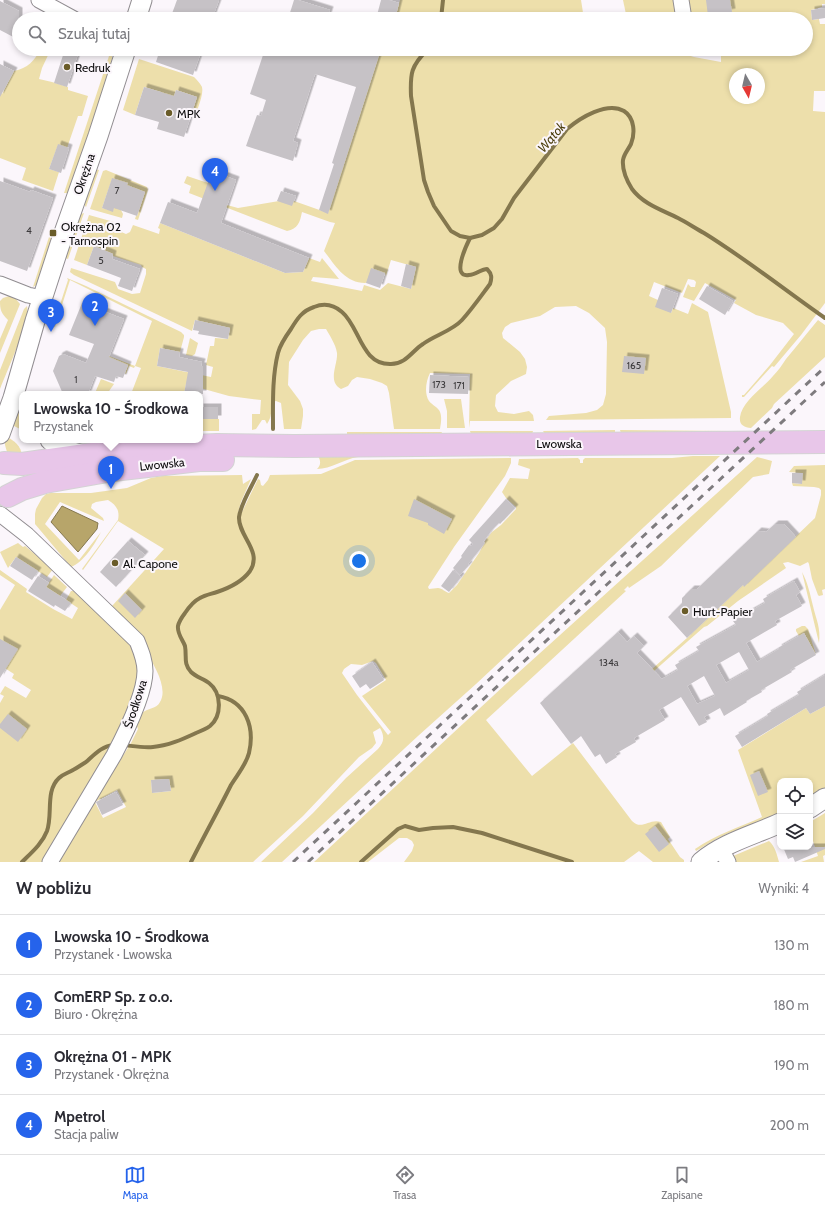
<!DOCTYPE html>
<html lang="pl">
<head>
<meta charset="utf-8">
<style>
  :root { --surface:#fff; --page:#f2f2f3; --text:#2b2b33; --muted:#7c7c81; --line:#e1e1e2; --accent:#2563eb }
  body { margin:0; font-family:Cabin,sans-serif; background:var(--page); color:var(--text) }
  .controls { position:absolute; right:12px; bottom:12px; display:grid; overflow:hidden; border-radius:8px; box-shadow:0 2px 6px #0003 }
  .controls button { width:36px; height:36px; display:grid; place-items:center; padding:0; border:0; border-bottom:1px solid var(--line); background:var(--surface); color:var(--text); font:20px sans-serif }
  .compass { position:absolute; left:729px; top:68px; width:36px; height:36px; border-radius:50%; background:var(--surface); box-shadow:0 2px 6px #0003; rotate:172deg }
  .you { position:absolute; left:359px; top:561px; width:14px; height:14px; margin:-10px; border:3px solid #fff; border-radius:50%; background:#1a73e8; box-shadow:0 0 0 6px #1a73e833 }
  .badge { display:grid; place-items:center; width:26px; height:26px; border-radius:50%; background:var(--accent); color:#fff; font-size:13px; font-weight:700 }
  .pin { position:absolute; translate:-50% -33px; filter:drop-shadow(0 1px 2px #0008) }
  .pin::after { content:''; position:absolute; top:21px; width:14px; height:12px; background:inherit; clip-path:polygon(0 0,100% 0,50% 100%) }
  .popup { position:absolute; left:19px; top:391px; width:184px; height:52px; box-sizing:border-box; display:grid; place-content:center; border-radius:8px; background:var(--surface); filter:drop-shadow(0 1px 3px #0005); font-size:13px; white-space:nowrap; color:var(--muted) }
  .popup b { font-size:15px; color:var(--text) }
  .popup::after { content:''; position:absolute; left:50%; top:100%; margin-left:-8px; border:8px solid transparent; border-top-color:var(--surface) }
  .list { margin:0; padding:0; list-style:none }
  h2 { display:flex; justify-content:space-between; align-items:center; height:52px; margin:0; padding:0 16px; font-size:17px }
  h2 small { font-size:13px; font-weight:400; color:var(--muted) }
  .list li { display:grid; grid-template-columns:26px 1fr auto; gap:12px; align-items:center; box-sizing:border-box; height:60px; padding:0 16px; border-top:1px solid var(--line) }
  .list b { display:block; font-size:15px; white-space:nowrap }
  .list p { margin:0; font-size:13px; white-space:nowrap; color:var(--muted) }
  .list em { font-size:13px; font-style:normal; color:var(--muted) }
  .icon { flex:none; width:22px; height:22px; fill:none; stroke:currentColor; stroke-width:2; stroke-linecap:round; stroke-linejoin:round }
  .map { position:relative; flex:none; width:825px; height:862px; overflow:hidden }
  .search { position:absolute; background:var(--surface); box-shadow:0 2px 6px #0003; left:12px; right:12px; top:12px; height:44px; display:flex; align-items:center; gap:10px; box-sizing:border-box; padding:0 14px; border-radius:22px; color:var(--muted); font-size:15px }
  .sheet { height:292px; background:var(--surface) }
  nav { display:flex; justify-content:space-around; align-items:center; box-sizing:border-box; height:56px; border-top:1px solid var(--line); background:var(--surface); font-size:11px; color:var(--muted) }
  nav a { display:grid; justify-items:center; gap:2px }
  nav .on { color:var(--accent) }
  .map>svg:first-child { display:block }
  .green { fill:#eddfab; fill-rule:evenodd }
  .water { fill:#b7a56a; stroke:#84774e }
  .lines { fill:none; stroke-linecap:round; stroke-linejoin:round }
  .stream { stroke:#84774e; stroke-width:4 }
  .building { fill:#c6c2c6; fill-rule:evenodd; filter:url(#shadow) }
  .minor-casing { stroke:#918d91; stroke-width:17 }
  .tertiary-casing { stroke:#918d91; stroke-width:21 }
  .primary-casing { stroke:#d4d3d4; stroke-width:24 }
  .minor { stroke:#fff; stroke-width:15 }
  .tertiary { stroke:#fff; stroke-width:19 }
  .primary { stroke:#e8c6e9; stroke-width:22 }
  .rail { stroke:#7e7b7e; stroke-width:3; stroke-dasharray:7 7; stroke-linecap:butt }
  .poi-dot { fill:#6a5c29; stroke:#fbf6fb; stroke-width:1.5 }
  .labels { text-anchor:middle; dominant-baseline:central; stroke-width:4; stroke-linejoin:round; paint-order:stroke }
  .number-label { font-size:10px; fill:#3c3a3c }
  .poi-label { font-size:12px; fill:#0e0d0e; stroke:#fbf6fb; text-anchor:start }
  .street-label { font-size:12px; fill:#0e0d0e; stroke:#fbf6fb }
  .water-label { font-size:13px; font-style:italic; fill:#4d4010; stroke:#fbf6fb }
</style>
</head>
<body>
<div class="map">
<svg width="825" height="862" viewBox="0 0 825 862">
  <defs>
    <filter id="shadow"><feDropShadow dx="3.5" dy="-3.5" stdDeviation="0" flood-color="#0004"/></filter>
  </defs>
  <rect width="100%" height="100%" fill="#fbf6fb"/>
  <g class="green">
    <path d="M400,0H581L584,19H395Z"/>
    <path d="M623,0H676L681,19H627Z"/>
    <path d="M686,0H825V4H822V7L811,10L812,20L819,19L820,24H825V91H814L813,111L825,112V303L801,335L774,367L772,366L744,397H742V395H744L770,365L794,334L783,323L756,315L734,303L736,300L705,283L694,301L683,297L688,284L691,287H695L696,282L694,280L688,279L682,293L654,282L649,296L658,300L671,313L673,308L688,314L692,303L708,312L731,412V418L546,420L549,416L586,413L597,410L603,405L606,394L607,342L605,328L589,313L576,306L555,307L540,316L511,323L505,327L502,333L503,338L520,352L525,359L527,367L526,374L511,381L496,395L495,406L498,412L514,414L529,411L533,415L534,421H470L469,428L470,374L430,373C426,381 424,393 429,401C432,405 439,408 440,412C442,417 441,423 440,429H394L389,393L387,386L382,383L370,379L357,377L352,380L348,386L341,389C327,382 338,364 337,353C336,345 330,336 326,329H319L311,331L303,340L289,362L288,385L300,401L303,409V416L301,429H284L281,403L276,401L272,402C271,410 272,417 267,424L265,420H262L256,429L252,430V414H260L261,400L229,396L186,384L184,394H131L141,368L135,366L134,368L129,366L126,374L125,373L128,365L107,362L109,356L135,366L152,321L70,280L55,327L53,326L68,280L67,278L86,286L181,332L184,335V337L180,352L160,348L157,366L211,377L213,367L206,365L210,346H214L215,338L228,339L230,328L195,320L192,331L74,275L70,272L71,268L115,282L118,289L132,294L140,293L146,274V269L142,267L141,265L113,256V254L94,246L87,265L74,260L89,215L114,222L116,224L119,231L126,234L130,232L133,225L159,234L160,229L158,228L160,223L285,273L303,272L309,258L320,262L322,258L339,279L313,277L311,281L362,291L364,285L380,290L388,283L411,289L416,267L391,260L386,276L385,273C379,276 371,282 365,283C345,283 335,265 324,251L335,223L330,222L302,212C300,222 298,229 287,231L189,193L191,186L184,183L187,176L208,183L227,205L238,208L279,201H294L328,213L381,49H685L684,54L694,57L721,62V53L738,50V49H806V19H689ZM735,74H759V98H735Z"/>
    <path d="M41,49H51L42,68L39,79L52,82L68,87V90L88,96L82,116H78L67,148L58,145L49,169L59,172L53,191L22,180L26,168L0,158V93L2,94L14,71C28,68 34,61 41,49Z"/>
    <path d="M111,50L112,54V59L81,163L70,193H64Z"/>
    <path d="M139,59L194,77C197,80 200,83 202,87C204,94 197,110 195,117L191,116L197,97L176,90L173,100L161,92L144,87L135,115L123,110Z"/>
    <path d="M95,169L99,170L86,207L83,203Z"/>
    <path d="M106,170L147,187L148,190L138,220L135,219L136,216H137L145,192L134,188L132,196L112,179L102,208L113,211L114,206L120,208L123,214L122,218L90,209L103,171Z"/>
    <path d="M84,213L68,259L65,258L78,215Z"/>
    <path d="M49,237L54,239L38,284L33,287Z"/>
    <path d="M9,296L15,298L20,304L0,353V339L8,320C1,313 0,310 0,301L3,298Z"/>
    <path d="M27,306C31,319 6,373 0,389V370L24,309Z"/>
    <path d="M818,320L825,325V357L774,404L772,408L751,428C744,427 739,425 740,417C742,401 763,388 773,376C778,371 782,365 786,359C797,346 807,333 818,320Z"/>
    <path d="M190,338L198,343L195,354L192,356L186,355Z"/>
    <path d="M101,379L114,384L107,394L95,393Z"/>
    <path d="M444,399H461L465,428H447V411Z"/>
    <path d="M21,404L22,411V430L10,424Z"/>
    <rect x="200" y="419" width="19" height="12"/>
    <path d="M615,430V433L545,434L543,431Z"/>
    <path d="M620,430L729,431L728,433H621Z"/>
    <path d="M470,431H533L532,434H471Z"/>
    <path d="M347,432H442L441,434L347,435Z"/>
    <path d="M5,436C15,441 21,445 22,457L7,452L5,445Z"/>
    <path d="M509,453L511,455L358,457C344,459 331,469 317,469C321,465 321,461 318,456Z"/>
    <path d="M693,456H720L476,684L418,736L282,862H261L313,813L346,778L378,749C384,742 385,737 380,728L373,732L376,743L372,748L359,757L303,816L253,862H56L112,767H116L131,743L138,729L136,724C138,721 140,716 142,713C147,708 157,709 160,702C174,679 127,627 113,609L112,606L164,549L118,521L83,570L82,569L118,520C120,510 116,505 108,500L96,502L92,504L91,508L103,518L104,521L60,502L45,524L79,560L101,532C95,544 83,563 71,567L35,524V514L36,509L42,498L46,494L50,493H91L127,488L151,478L162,476L242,475L243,484L251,479L241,502L238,513L241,514L258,479L260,480L261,485L263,486L268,480L270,475L321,474L355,460L511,458V463L505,476L454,547L428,587L429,589C432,589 435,588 438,588C442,588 445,592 449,593L457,585L479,553L484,544L485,541L492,532L501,525L516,509V507L506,498L502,492L510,478L528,479L530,469L518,465L519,459L578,458L580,460V463H583V460L585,458H672ZM373,661L376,663L386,680L362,696L391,732L388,735L357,695L342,673L344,669L351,664L362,665ZM169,779L171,791L152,793L151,780ZM117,790L126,807L103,818L95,802Z"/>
    <path d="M757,457L772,461L769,474L753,477L661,566L629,588L628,586L624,590L626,591L486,720L532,776L573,743L632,821C642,831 649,818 661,822L670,837L668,839L680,857L684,860V862H653L639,851L624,862H404L412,851L414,845L412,841L407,838H399L368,862H314L507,683Z"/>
    <path d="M825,465V589L822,590L823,595L819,596L818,595L812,579L809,564L808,562L800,566L788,562L783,563L786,568L738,601L707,626L704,627L654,671L652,669L687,638L743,585L744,586L815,518L821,495V490L819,488L814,487L793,486L792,483L802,484V473L789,472L794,466Z"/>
    <path d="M18,543L23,547L25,546L53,569L47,577L16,557L8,568L0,552Z"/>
    <path d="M0,570L27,589L26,592L53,609L72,619L78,608L66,600L71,591H76L133,644L139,671L132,703L109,750L43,862H0V703L4,696L0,694L5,686L26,698L31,690L12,678L14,674L0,665V610L15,585L0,575Z"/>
    <path d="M802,572C808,583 810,594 813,606C816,619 821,628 819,643Z"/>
    <path d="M54,575L67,587L60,596L46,587Z"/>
    <path d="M802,626H805L808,629L816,655L804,633L799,636L796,631V629Z"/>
    <path d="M825,706V791L810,800V781H780V816L729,833L718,838L696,851L695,849C715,835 740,827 762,817L738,750L806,708L810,714Z"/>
    <path d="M825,813V855L823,856L824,862H801L818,856L812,838L810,839V822Z"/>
    <path d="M769,841C775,846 777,855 779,862H733V856Z"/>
  </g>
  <path class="water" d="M62,506L98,523L97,529L78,552L51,522Z"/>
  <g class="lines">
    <g class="stream">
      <path d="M441,19L443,0"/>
      <path d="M428,49C411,66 410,73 411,96L424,180L428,192L434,206L451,231L460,236L470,238L482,235L494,228L502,219L514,198L567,129C580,118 607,101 624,111C635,118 635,134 631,144C628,150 624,154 623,160C622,170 627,181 632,189C643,204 662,210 678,218C686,222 695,228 704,233C746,259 785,290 825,318"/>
      <path d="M273,429C273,404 272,377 278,353C280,345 286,336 291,329C297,319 302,311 314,307C324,303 334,305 342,312C360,327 361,365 391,364C406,364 412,351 423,344C435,335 452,331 462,320C472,309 481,296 490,284C492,278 492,274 487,269C481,269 476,275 469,275C451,278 466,246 470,238"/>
      <path d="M123,745C133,746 143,748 153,747C168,746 183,739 196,733C201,731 206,729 210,726C222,716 222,693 209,683C204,679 196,677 191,672C183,663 187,657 185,646C183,640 177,634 178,626C179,621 182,617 185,613C189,607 194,601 200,598C205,595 211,594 217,592C229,588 242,582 250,571C263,551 238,536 239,517C241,503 251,488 257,475"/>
      <path d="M22,862C31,853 42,844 47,831C53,814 45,791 59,778C63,774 68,773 73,770C77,768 81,765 86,762C95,754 102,746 114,745"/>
      <path d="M191,862C204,836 218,811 231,785C237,775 246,765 249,753C255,727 246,701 218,696"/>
      <path d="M361,862L398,829L405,826L419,830L433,828L453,827L482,833L572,862"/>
    </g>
  </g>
  <g class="building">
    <path d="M177,0H219L212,19H170Z"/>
    <path d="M294,0H298L330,10L327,19H288Z"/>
    <path d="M381,0H389L399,3L395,19H376Z"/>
    <path d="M706,0H730L732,12L708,16Z"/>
    <path d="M0,1L19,11V40L0,30Z"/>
    <path d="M825,8V18L812,20L811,10Z"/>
    <path d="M65,49H78L76,53L78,54L67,87L54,83Z"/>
    <path d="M160,49H202L193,75L156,62Z"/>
    <path d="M265,49H381L328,214L319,210L334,164L332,163L356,87L315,74L293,141L298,143L293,161L246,146L257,115L261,116L266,100L250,94Z"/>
    <path d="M0,64L14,71L0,97Z"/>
    <path d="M144,87L174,96L176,90L197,97L184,137L157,129L159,122L135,115Z"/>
    <path d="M58,144L69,148L61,173L49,169Z"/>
    <path d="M212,171L236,180L221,223L309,258L303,272L285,273L160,223L168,202L197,213Z"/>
    <path d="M112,178L128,183L127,185L145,192L137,216L114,208L113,212L102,208Z"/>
    <path d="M0,181L30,192L31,190L53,198L27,271L0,261Z"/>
    <path d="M281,191L296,196L292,206L277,201Z"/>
    <path d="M94,246L113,254L112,259L140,269L132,291L118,286L121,278L87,265Z"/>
    <path d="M406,264L416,267L411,289L401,286Z"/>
    <path d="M371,268L385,273L380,288L366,283Z"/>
    <path d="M707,286L733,301L725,315L699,299Z"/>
    <path d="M662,288L678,294L671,313L655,307Z"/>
    <path d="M82,303L124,319L109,357L128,365L123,378L116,376L114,382L95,376L88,394H63L53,371L59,356L63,354L86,363L94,344L69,335Z"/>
    <path d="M195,320L230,328L228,339L198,334L199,331L193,330Z"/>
    <path d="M160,348L180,352L179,357L202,362L201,366H203V394H184L188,372L157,366Z"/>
    <path d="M624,356L646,358L644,374L622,372Z"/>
    <path d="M430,375L469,377L468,394L429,393Z"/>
    <rect x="200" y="407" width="18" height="12"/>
    <path d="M792,473H803L802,484L792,483Z"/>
    <path d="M414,499L452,519L444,534L428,525V523L408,516Z"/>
    <path d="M506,499L515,508L500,524L499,523L491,531L483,542L485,543L468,564L469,565L460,575L453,568L462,557L461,556L469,545L471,546L473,544L469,540Z"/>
    <path d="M775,524H784L796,537L744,587L743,585L687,638L668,617L682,603V598L691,589H697L758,531L766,532Z"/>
    <path d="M128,541L145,555L116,587L100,572Z"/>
    <path d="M16,557L38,571L32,580L10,566Z"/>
    <path d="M453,570L461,577L449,592L441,586Z"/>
    <path d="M38,576L49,583L46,587L71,603L65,611L55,605L54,607L28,591Z"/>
    <path d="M794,581L800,592L796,595L802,606L775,621L777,625L746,643L757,662L779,649L778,648L804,633L816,655L790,670L792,672L761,690L762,692L746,701L747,702L724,716L720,708L704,717L707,722L699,726L681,697L659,710L665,720L634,738L636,742L615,754L617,757L606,764L600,754L595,757L581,736L571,744L540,703L618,632L627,642L634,636L644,646L637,653L662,679L678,670L675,665L699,651L696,647L736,625L733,621L765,603L763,599ZM739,652L749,670L726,683L716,665ZM704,676L715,696L697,704L687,686Z"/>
    <path d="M125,593L142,610L135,618L118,601Z"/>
    <path d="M0,639L18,649L0,678Z"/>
    <path d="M372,662L384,680L370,689L366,684L360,688L352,676Z"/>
    <path d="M825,675V706L810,714L806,708L742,747L735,736L768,716L767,714L799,695L797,692Z"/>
    <path d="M8,714L27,729L18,742L0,728V724Z"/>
    <path d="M759,771L768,792L758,796L750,775Z"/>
    <path d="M169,779L171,791L152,793L151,780Z"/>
    <path d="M116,792L123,805L102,815L96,802Z"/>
    <path d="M655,826L669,844L659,852L645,834Z"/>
    <path d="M783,847H825V849L795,862L793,857L788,859Z"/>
  </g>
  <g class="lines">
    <defs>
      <g id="minor">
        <path d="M39,0L74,19"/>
        <path d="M681,0L684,19"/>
        <path d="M0,284L28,295L42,298"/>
        <path d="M0,514L27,535L137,641C141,651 145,660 145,671C145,694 125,734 114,755L50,862"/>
        <path d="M721,849L728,862"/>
      </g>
      <g id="tertiary">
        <path d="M136,19L142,0"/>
        <path d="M0,434L13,398L35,321L60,244L98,136L126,49"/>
        <path d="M50,440L65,450L84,455"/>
        <path d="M810,808L825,798"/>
        <path d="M701,862C723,843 754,835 780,823"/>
      </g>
      <g id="primary">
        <path d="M4,463L22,464L128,449L217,445L294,446L825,442"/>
        <path d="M8,496L22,489L45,482L113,470L199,460H223"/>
      </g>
    </defs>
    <use href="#minor" class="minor-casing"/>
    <use href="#tertiary" class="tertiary-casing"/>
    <use href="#primary" class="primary-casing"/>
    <use href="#minor" class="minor"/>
    <use href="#tertiary" class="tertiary"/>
    <use href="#primary" class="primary"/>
    <g class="rail">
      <path d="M293,862L825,367"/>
      <path d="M308,862L825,382"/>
    </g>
  </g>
  <g class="poi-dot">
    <circle cx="67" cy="67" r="4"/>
    <circle cx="169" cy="113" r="4"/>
    <rect x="49" y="229" width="8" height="8" rx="2"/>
    <circle cx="115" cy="563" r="4"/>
    <circle cx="685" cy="611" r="4"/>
  </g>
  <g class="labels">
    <g class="number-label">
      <text x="117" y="190">7</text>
      <text x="29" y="230">4</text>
      <text x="101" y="260">5</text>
      <text x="634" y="365">165</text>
      <text x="76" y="379">1</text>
      <text x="439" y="384">173</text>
      <text x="459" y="385">171</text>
      <text x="609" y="662">134a</text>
    </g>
    <g class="poi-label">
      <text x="75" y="67">Redruk</text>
      <text x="177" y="113">MPK</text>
      <text x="61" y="226">Okrężna 02<tspan x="61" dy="14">- Tarnospin</tspan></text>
      <text x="123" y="563">Al. Capone</text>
      <text x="693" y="611">Hurt-Papier</text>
    </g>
    <g class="street-label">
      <text transform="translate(84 174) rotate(-71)">Okrężna</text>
      <text x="559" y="443">Lwowska</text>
      <text transform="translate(162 464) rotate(-6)">Lwowska</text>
      <text transform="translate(135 704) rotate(-72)">Środkowa</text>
    </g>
    <g class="water-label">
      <text transform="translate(551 137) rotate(-50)">Wątok</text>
    </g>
  </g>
</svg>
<div class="controls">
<button><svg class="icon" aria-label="locate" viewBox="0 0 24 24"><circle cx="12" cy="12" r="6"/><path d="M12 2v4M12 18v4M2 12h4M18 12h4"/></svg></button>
<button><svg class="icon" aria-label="layers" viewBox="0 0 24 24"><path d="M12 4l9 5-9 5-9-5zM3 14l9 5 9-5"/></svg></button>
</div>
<svg class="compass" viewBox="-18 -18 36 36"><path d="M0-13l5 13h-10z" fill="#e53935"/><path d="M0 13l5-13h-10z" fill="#7c7c81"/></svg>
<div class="you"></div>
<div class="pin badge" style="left:111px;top:489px">1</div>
<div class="popup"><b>Lwowska 10 - Środkowa</b>Przystanek</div>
<div class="pin badge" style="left:95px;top:326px">2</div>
<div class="pin badge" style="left:51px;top:332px">3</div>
<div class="pin badge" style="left:215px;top:191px">4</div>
<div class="search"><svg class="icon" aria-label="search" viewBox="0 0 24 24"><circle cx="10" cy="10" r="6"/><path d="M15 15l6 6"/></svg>Szukaj tutaj</div>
</div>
<section class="sheet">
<h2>W pobliżu<small>Wyniki: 4</small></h2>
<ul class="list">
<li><span class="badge">1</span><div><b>Lwowska 10 - Środkowa</b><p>Przystanek · Lwowska</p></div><em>130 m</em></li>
<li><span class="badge">2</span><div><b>ComERP Sp. z o.o.</b><p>Biuro · Okrężna</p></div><em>180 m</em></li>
<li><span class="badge">3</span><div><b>Okrężna 01 - MPK</b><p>Przystanek · Okrężna</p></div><em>190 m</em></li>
<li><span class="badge">4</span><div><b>Mpetrol</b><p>Stacja paliw</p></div><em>200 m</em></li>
</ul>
</section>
<nav>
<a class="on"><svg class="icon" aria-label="map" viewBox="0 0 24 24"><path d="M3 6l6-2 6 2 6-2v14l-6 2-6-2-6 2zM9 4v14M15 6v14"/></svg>Mapa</a>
<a><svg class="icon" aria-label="directions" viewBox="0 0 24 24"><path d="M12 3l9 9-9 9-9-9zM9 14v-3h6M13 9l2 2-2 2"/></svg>Trasa</a>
<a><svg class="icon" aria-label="saved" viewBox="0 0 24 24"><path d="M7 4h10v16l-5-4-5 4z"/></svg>Zapisane</a>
</nav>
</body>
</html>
